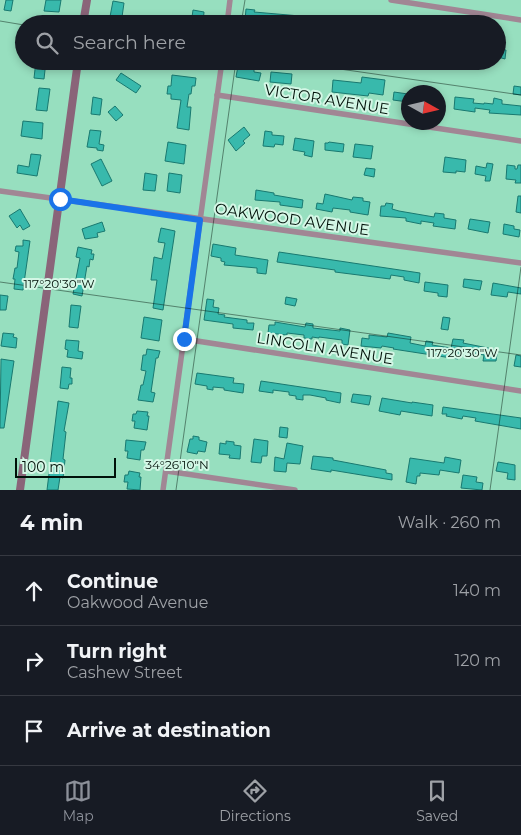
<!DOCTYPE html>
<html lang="en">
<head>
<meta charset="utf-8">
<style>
  :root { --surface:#171b24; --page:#242831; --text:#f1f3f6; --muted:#9ea1a6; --line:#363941; --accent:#8c9099 }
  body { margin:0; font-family:Montserrat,sans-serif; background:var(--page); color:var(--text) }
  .compass { position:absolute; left:401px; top:85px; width:45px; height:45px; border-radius:50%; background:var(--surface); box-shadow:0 2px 8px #0003; rotate:98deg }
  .scale { position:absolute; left:15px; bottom:12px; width:101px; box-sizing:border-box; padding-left:5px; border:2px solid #001109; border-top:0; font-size:14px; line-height:18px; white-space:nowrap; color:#001109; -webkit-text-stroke:4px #d4f7e6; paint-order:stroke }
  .stop { position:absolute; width:15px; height:15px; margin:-11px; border:4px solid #1a73e8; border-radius:50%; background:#fff }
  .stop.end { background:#1a73e8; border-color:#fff; box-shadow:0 1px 5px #0008 }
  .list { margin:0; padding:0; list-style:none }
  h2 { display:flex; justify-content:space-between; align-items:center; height:65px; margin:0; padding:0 20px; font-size:21px }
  h2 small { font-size:16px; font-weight:400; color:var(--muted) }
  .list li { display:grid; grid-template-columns:32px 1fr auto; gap:15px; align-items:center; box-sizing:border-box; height:70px; padding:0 20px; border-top:1px solid var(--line) }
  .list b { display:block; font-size:19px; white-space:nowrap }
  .list p { margin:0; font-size:16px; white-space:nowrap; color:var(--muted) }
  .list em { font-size:16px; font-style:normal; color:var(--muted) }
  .icon { flex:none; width:28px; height:28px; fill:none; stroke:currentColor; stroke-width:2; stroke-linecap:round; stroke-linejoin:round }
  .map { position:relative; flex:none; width:521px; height:490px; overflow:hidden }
  .search { position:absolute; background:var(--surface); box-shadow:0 2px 8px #0003; left:15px; right:15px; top:15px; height:55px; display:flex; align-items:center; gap:12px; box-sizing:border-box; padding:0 18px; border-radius:28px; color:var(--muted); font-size:19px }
  .sheet { height:275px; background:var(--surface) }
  nav { display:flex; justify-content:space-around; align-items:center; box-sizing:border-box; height:70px; border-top:1px solid var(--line); background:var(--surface); font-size:14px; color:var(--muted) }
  nav a { display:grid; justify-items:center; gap:2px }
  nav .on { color:var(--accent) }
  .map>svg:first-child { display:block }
  .building { fill:#38b9ac; stroke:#197970 }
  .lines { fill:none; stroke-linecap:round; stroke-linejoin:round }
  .street { stroke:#a18694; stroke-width:5.5 }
  .secondary { stroke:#8a6479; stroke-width:8 }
  .route { stroke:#1a73e8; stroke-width:6 }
  .ticks { fill:none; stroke:#001109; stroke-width:1; stroke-opacity:0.45 }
  .labels { text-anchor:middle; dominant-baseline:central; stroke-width:4; stroke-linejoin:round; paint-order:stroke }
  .street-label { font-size:15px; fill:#001109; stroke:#d4f7e6 }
  .ticks-label { font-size:12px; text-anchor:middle; fill:#001109; stroke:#d4f7e6; stroke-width:4; stroke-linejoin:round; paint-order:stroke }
</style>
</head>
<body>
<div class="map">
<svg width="521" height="490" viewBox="0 0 521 490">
  <rect width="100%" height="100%" fill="#97dfbf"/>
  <g class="building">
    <path d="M6,0H13L11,11L4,10Z"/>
    <path d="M46,0H61L59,12L44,11Z"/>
    <path d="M113,1L124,3L121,24L109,22Z"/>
    <path d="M246,9L255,10L254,12L300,16L299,24L255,22V24H249V21L245,20Z"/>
    <path d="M193,10L204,12L203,24H191Z"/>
    <path d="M311,18L327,21V24H310Z"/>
    <path d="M497,49L506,50L505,59L498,57Z"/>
    <path d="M36,61H46L44,79L34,78Z"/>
    <path d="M238,66L254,69V72L261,73L259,81L236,77Z"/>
    <path d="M271,72L292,74L291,84L270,82Z"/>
    <path d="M121,73L141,86L136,93L116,80Z"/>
    <path d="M172,75L196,78L195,86H192L191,94H189L187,107H191L189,130L177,128L181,100L171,99V94H167L168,86H171Z"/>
    <path d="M362,77L385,80L383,95L369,93L368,96L332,92L333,80L361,83Z"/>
    <path d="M514,86L521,87V95L513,94Z"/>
    <path d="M39,88L50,89L47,111L36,110Z"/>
    <path d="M394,92L408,94V102L393,100Z"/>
    <path d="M93,97L102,99L100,115L91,114Z"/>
    <path d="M455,97L474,99L473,103L484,104V103L493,104L494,98L502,100V104L521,106V115L489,113L490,110L475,108V112L454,109Z"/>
    <path d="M115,106L123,115L116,121L108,112Z"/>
    <path d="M23,121L43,123L42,139L21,136Z"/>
    <path d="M244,127L250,135L243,141L245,143L236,151L228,140Z"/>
    <path d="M90,130L101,131L99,144L104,145L103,151L97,150V148L87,147Z"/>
    <path d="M265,131L272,132V135L284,136L283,145L275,144L274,147L263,146Z"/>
    <path d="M295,138L314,141L312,157L304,155L305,152L293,150Z"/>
    <path d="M168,142L186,145L184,164L165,161Z"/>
    <path d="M329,142L344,144L343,152L325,150V143H328Z"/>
    <path d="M355,144L373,146L371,159L353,157Z"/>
    <path d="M31,154L41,155L37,176L17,173L18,165L29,167Z"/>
    <path d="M445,157L466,160L465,172L456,171V173L443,172Z"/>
    <path d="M101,159L112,181L102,186L91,164Z"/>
    <path d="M487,163L493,164L490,181H485L486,176L475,174L476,166L486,168Z"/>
    <path d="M507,165L515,166V169H517L518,165H521V183H515L516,180L506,179Z"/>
    <path d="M366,168L375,169L374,177L364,175Z"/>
    <path d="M145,173L157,175L155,191L143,190Z"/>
    <path d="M169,173L182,175L180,193L167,191Z"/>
    <path d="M256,190L274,193V195L303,200L302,208L280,205V202L255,200Z"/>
    <path d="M325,194L352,200L353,197L363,198V201L370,202L368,215L350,212V210L333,208L332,212L316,209L317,203L323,204Z"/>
    <path d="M518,196H521V213L516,212Z"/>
    <path d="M386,203L393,204L392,209L399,211L434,217L435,213L444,214V218L456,220L455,229L433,226L434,223L421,221V224L406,221V218L380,216L381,206H385Z"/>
    <path d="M20,209L30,226L23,230L20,225L17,228L9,216Z"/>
    <path d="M470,219L490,222L488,233L468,229Z"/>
    <path d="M102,222L105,231L97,233L98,237L85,239L82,229Z"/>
    <path d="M504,224L514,226V229L520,230L519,237L503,234Z"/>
    <path d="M161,228L175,231L163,310L153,308L157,280H151L154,257L162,259L165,243L158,242Z"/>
    <path d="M23,240L30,241L23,290L14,289L15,279H13L15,268H17L19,252L15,251L16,246H23Z"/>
    <path d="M213,244L236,248L235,255L268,260L266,274L257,273V268L224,265L225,262L221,261V258L211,256Z"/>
    <path d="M78,247L92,250L91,254H94L93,260L90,259L89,267L87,266L82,296L73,294L80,258L76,257Z"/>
    <path d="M279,252L420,273L419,283L404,280V277L391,275L390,279L335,272V270L277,262Z"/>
    <path d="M464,279L482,281L480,290L463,287Z"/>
    <path d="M425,282L448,285L447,297L438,296V293L424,291Z"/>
    <path d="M493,283L521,288V294L508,292L507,297L491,295Z"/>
    <path d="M0,295L8,296L6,310H0Z"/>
    <path d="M286,297L297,299L295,306L285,304Z"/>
    <path d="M207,299L214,300L213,307L219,308L218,314L225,315L224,317L247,320V323H254L253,330L233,328V324L204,320Z"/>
    <path d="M71,305L81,306L78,328L69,327Z"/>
    <path d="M144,317L162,320L159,341L141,338Z"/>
    <path d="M443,317L450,318L448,330L441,329Z"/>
    <path d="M275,322L305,327L306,323L313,324V328L340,331V328L350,330L348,345L342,344V340L319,337V338L312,337V339L304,338V335L287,333V335L268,333L269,325H275Z"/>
    <path d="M3,333L14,334L13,337L17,338L16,348L1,346Z"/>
    <path d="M388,333L411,337L410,343L425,346L426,341L433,342L432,345L451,348L453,339L464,340L463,343L493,349L492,353L497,354L496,361H483L484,355L471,353L459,352L458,359L393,349L394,348L382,346L381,348L361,346L362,338L369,339V335L387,337Z"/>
    <path d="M66,340L79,341L78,351L83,352L82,359L67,357L68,350L65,349Z"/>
    <path d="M147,349L160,351L158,358H156L151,392L155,393L153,402L138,400L141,385H143L146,371L141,370L143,355H146Z"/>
    <path d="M516,355L521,356V367L514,366Z"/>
    <path d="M1,359L14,361L4,428H0Z"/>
    <path d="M62,367L71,368L70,378H72V384H69L68,389L60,388Z"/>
    <path d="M197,373L234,378L233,383L244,384L243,393L224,390V388L213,387V390L207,389V386L195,384Z"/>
    <path d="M261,381L341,393L340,403L326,400V398L310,395H303V400L296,399V396L289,395V392L273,390V393L259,391Z"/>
    <path d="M353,394L371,396L369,405L351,402Z"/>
    <path d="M382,398L412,403V402L433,405L432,416L401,411L400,415L379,411Z"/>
    <path d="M58,401L69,403L64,431L66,432L63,459L65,460L63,478L60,477L58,490H47Z"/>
    <path d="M443,407L521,418V429L475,421L476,418L463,416L462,419L446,416L447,414H442Z"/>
    <path d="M137,411L148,412L147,416H149L147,430L134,428L135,421H132L133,414H136Z"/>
    <path d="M280,427L288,428L287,438L279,437Z"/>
    <path d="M193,436L199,437V440L207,442L205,452L198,451L197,454L187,452L190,439H193Z"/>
    <path d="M254,439L268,441L267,456H262L261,463L251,462Z"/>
    <path d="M126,440L146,442L144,450H141L140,460L127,458L128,451H125Z"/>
    <path d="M226,441L234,442V445L241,446L240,459L229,458L230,455L219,454L220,443L226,444Z"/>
    <path d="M287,443L303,446L300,464L287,463L286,472L274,471L275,457L284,459Z"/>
    <path d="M313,456L333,458V460L386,470V473L392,474V480L331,470V472L311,469Z"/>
    <path d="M445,457L461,460L459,473L440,470L439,475L420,473V476H417L416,484L406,482L410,458L444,463Z"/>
    <path d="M498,462L515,465V480L507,479L508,473L496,471Z"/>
    <path d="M129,471L140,473L139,477H141L140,490L127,489L128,482H124L125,475H128Z"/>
    <path d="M463,475L477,477L476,482L483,483L482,490L461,488Z"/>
  </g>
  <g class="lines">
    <g class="street">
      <path d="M391,0L521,20"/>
      <path d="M227,24L230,0"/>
      <path d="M217,95L521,141"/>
      <path d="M0,191L521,263"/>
      <path d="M184,339L521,391"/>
      <path d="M166,471L295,490"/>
      <path d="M163,490L222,61"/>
    </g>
    <g class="secondary">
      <path d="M83,24L87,0"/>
      <path d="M20,490L78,61"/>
    </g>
  </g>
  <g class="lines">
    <path class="route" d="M60,199L200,220L184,339"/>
  </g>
  <path class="ticks" d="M0,21L24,25M241,24L245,0M284,61L521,95M0,282L521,355M176,490L236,61M490,490L521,267"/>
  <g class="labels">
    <g class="street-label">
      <text transform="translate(327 99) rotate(9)">VICTOR AVENUE</text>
      <text transform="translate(292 219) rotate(8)">OAKWOOD AVENUE</text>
      <text transform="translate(325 348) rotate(9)">LINCOLN AVENUE</text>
    </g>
  </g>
  <g class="ticks-label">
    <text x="59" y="288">117°20'30"W</text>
    <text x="462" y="357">117°20'30"W</text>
    <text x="177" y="469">34°26'10"N</text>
  </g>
</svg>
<svg class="compass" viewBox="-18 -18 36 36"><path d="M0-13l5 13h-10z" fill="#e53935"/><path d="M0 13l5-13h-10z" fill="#9ea1a6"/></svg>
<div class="scale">100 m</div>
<div class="stop" style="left:60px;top:199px"></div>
<div class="stop end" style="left:184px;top:339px"></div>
<div class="search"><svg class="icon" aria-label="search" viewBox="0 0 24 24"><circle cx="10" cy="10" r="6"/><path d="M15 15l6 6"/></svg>Search here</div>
</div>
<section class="sheet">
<h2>4 min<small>Walk · 260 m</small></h2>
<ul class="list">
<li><svg class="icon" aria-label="ahead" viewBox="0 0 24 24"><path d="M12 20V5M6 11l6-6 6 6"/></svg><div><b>Continue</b><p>Oakwood Avenue</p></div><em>140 m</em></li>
<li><svg class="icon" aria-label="right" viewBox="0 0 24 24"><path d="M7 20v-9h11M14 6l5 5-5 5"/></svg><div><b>Turn right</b><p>Cashew Street</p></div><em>120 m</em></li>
<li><svg class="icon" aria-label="arrive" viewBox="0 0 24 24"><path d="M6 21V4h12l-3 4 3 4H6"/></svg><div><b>Arrive at destination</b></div></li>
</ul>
</section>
<nav>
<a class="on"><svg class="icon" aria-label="map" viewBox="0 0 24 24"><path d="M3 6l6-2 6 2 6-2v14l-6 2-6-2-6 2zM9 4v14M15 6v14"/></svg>Map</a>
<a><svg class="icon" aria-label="directions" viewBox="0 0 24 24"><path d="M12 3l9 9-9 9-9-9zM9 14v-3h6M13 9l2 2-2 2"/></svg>Directions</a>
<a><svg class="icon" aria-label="saved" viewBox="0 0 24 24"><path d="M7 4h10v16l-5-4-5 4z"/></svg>Saved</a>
</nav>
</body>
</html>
